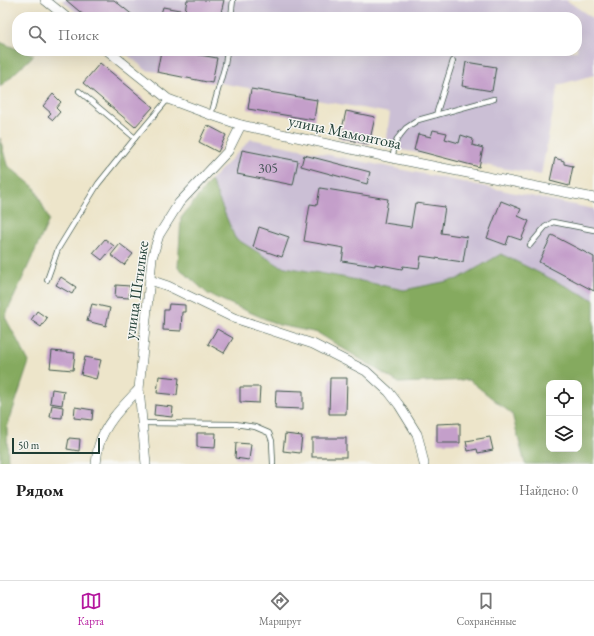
<!DOCTYPE html>
<html lang="ru">
<head>
<meta charset="utf-8">
<style>
  :root { --surface:#fff; --page:#f2f2f2; --text:#222; --muted:#767676; --line:#e0e0e0; --accent:#b5179e }
  body { margin:0; font-family:"EB Garamond",serif; background:var(--page); color:var(--text) }
  .controls { position:absolute; right:12px; bottom:12px; display:grid; overflow:hidden; border-radius:8px; box-shadow:0 4px 16px #0002 }
  .controls button { width:36px; height:36px; display:grid; place-items:center; padding:0; border:0; border-bottom:1px solid var(--line); background:var(--surface); color:var(--text); font:20px sans-serif }
  .scale { position:absolute; left:12px; bottom:10px; width:88px; box-sizing:border-box; padding-left:4px; border:2px solid #1f3d34; border-top:0; font-size:11px; line-height:14px; white-space:nowrap; color:#1f3d34; -webkit-text-stroke:3px #f6f6f2; paint-order:stroke }
  .list { margin:0; padding:0; list-style:none }
  h2 { display:flex; justify-content:space-between; align-items:center; height:52px; margin:0; padding:0 16px; font-size:17px }
  h2 small { font-size:13px; font-weight:400; color:var(--muted) }
  .icon { flex:none; width:22px; height:22px; fill:none; stroke:currentColor; stroke-width:2; stroke-linecap:round; stroke-linejoin:round }
  .map { position:relative; flex:none; width:594px; height:464px; overflow:hidden }
  .search { position:absolute; background:var(--surface); box-shadow:0 4px 16px #0002; left:12px; right:12px; top:12px; height:44px; display:flex; align-items:center; gap:10px; box-sizing:border-box; padding:0 14px; border-radius:16px; color:var(--muted); font-size:15px }
  .sheet { height:116px; background:var(--surface) }
  nav { display:flex; justify-content:space-around; align-items:center; box-sizing:border-box; height:56px; border-top:1px solid var(--line); background:var(--surface); font-size:11px; color:var(--muted) }
  nav a { display:grid; justify-items:center; gap:2px }
  nav .on { color:var(--accent) }
  .map>svg:first-child { display:block }
  .industrial { fill:#cbbfd5 }
  .forest { fill:#85aa5f; stroke:#52744a; fill-rule:evenodd }
  .building { fill:#c49fca }
  .lines { fill:none; stroke-linecap:round; stroke-linejoin:round }
  .lane-casing { stroke:#3e564a; stroke-width:6 }
  .street-casing { stroke:#3e564a; stroke-width:10 }
  .lane { stroke:#fff; stroke-width:4.5 }
  .street { stroke:#fff; stroke-width:9 }
  .labels { text-anchor:middle; dominant-baseline:central; stroke-width:3; stroke-linejoin:round; paint-order:stroke }
  .number-label { font-size:14px; fill:#48565a }
  .street-label { font-size:16px; fill:#1f3d34; stroke:#f6f6f2 }
</style>
</head>
<body>
<div class="map">
<svg width="594" height="464" viewBox="0 0 594 464">
  <rect width="100%" height="100%" fill="#f6f6f2"/>
  <filter id="ink" filterUnits="userSpaceOnUse"><feTurbulence type="fractalNoise" baseFrequency=".025" numOctaves="2"/><feDisplacementMap in="SourceGraphic" scale="8" xChannelSelector="R" yChannelSelector="G"/><feConvolveMatrix kernelMatrix="1 2 1 2 8 2 1 2 1" color-interpolation-filters="sRGB"/></filter>
  <filter id="wash" filterUnits="userSpaceOnUse"><feTurbulence type="fractalNoise" baseFrequency=".012" numOctaves="4" result="noise"/><feDisplacementMap in="SourceGraphic" scale="16" xChannelSelector="R" yChannelSelector="G"/><feGaussianBlur stdDeviation="0.9" result="paint"/><feColorMatrix in="noise" values="0 0 0 0 0 0 0 0 0 0 0 0 0 0 0 0 0 1.4 0 .05"/><feComposite in="paint" operator="in"/></filter>
  <g filter="url(#wash)">
    <rect width="100%" height="100%" fill="#ede5ca"/>
    <g class="industrial">
      <path d="M62,0H566L594,19V75L558,85L541,175L385,147L390,113L146,70L123,51H577V17H82Z"/>
      <path d="M251,139L594,209V300L501,254L458,279L403,290L347,278L280,266L235,238L211,180Z"/>
    </g>
    <g class="forest">
      <path d="M0,42L17,49V51H23L34,55L0,87Z"/>
      <path d="M0,138L7,165L35,188L49,220L5,317L29,362L7,428L8,464H0Z"/>
      <path d="M211,180L235,238L280,266L347,278L404,290L458,279L501,254L594,300V464H525L512,414L469,380L399,383L318,333L279,325L208,294L178,267L181,218ZM549,383H579V449H549Z"/>
    </g>
    <g id="blocks">
      <g class="building">
        <path d="M66,0H114L135,17H86Z"/>
        <path d="M187,0H224L220,17H160L163,7L185,11Z"/>
        <path d="M161,51H178L217,58L212,83L157,72Z"/>
        <path d="M466,62L496,67L492,91L462,86Z"/>
        <path d="M100,63L153,107L135,127L83,83Z"/>
        <path d="M251,89L317,100L314,120L248,109Z"/>
        <path d="M53,94L61,102L56,108L60,112L53,120L48,116L51,113L43,106Z"/>
        <path d="M346,111L375,117L369,144L340,138Z"/>
        <path d="M207,125L226,135L218,152L199,142Z"/>
        <path d="M433,130L447,133L445,139L459,143L461,135L473,139L472,145L483,148L479,167L414,150L418,134L431,137Z"/>
        <path d="M242,150L298,161L293,185L237,174Z"/>
        <path d="M304,155L370,172L367,184L301,166Z"/>
        <path d="M555,158L564,161V164L573,166L569,186L550,181Z"/>
        <path d="M320,188L388,199L384,223L411,227L415,203L445,207L441,233L467,237L463,262L421,256L419,268L403,266L402,269L375,264V266L342,261L344,248L304,241L310,204L317,205Z"/>
        <path d="M501,201L521,209L518,216L529,221L521,240L509,236L506,245L487,238Z"/>
        <path d="M259,227L289,237L282,257L253,247Z"/>
        <path d="M552,235L594,257V291L539,262Z"/>
        <path d="M105,239L114,246L102,260L93,253Z"/>
        <path d="M120,244L133,254L124,265L111,255Z"/>
        <path d="M61,277L76,287L72,294L56,285Z"/>
        <path d="M116,285L130,286L129,298L115,297Z"/>
        <path d="M92,304L110,308L106,326L87,321Z"/>
        <path d="M169,304L185,305V312H182L181,331L163,330L164,310H168Z"/>
        <path d="M37,311L47,318L41,327L31,320Z"/>
        <path d="M217,329L233,338L224,353L208,344Z"/>
        <path d="M52,351L75,353L73,370L50,368Z"/>
        <path d="M85,357L101,360L96,379L81,375Z"/>
        <path d="M159,376L179,378L177,395L157,393Z"/>
        <path d="M330,378H347L346,414H329Z"/>
        <path d="M240,387H260L259,403L240,402Z"/>
        <path d="M52,389L64,391L62,405L50,403Z"/>
        <path d="M276,390L303,391V409L275,408Z"/>
        <path d="M52,405L63,407L62,418L50,417Z"/>
        <path d="M155,405L173,407L172,417L154,415Z"/>
        <path d="M75,407L93,410L92,420L74,418Z"/>
        <path d="M460,423V443H437V424Z"/>
        <path d="M197,433H216L215,448L197,447Z"/>
        <path d="M285,434L302,436L300,453L283,451Z"/>
        <path d="M490,437L493,450L478,453L477,449L468,451L466,441Z"/>
        <path d="M69,438L80,439L79,451L67,449Z"/>
        <rect x="312" y="438" width="34" height="19"/>
        <path d="M236,443L251,444L249,460L235,458Z"/>
      </g>
    </g>
  </g>
  <g filter="url(#ink)">
    <use href="#blocks" fill-opacity="0" stroke="#3e564a" stroke-width="1"/>
    <g class="lines">
      <defs>
        <g id="lane">
          <path d="M231,17L233,0"/>
          <path d="M79,91L135,138"/>
          <path d="M211,115L225,65L227,51"/>
          <path d="M436,115L453,61"/>
          <path d="M392,158L397,139L406,128L418,120L494,99"/>
          <path d="M530,245L545,227L553,222L594,230"/>
          <path d="M47,280L58,249L98,184L135,138L168,99"/>
          <path d="M142,423L235,424L255,427L269,433L272,441L273,464"/>
        </g>
        <g id="street">
          <path d="M45,0L66,17"/>
          <path d="M108,51L168,99L211,115L241,125L392,158L594,198"/>
          <path d="M150,280L168,286L234,318L313,344L366,371L389,392L399,405L417,434L420,445L424,464"/>
          <path d="M96,464C97,458 97,451 99,445C105,423 124,405 139,389"/>
          <path d="M146,464L139,389L152,258L159,235L179,203L228,151L241,125"/>
        </g>
      </defs>
      <use href="#lane" class="lane-casing"/>
      <use href="#street" class="street-casing"/>
      <use href="#lane" class="lane"/>
      <use href="#street" class="street"/>
    </g>
  </g>
  <g class="labels">
    <g class="number-label">
      <text x="268" y="168">305</text>
    </g>
    <g class="street-label">
      <text transform="translate(345 132) rotate(12)">улица Мамонтова</text>
      <text transform="translate(136 290) rotate(-82)">улица Штильке</text>
    </g>
  </g>
</svg>
<div class="controls">
<button><svg class="icon" aria-label="locate" viewBox="0 0 24 24"><circle cx="12" cy="12" r="6"/><path d="M12 2v4M12 18v4M2 12h4M18 12h4"/></svg></button>
<button><svg class="icon" aria-label="layers" viewBox="0 0 24 24"><path d="M12 4l9 5-9 5-9-5zM3 14l9 5 9-5"/></svg></button>
</div>
<div class="scale">50 m</div>
<div class="search"><svg class="icon" aria-label="search" viewBox="0 0 24 24"><circle cx="10" cy="10" r="6"/><path d="M15 15l6 6"/></svg>Поиск</div>
</div>
<section class="sheet">
<h2>Рядом<small>Найдено: 0</small></h2>
<ul class="list">
</ul>
</section>
<nav>
<a class="on"><svg class="icon" aria-label="map" viewBox="0 0 24 24"><path d="M3 6l6-2 6 2 6-2v14l-6 2-6-2-6 2zM9 4v14M15 6v14"/></svg>Карта</a>
<a><svg class="icon" aria-label="directions" viewBox="0 0 24 24"><path d="M12 3l9 9-9 9-9-9zM9 14v-3h6M13 9l2 2-2 2"/></svg>Маршрут</a>
<a><svg class="icon" aria-label="saved" viewBox="0 0 24 24"><path d="M7 4h10v16l-5-4-5 4z"/></svg>Сохранённые</a>
</nav>
</body>
</html>
